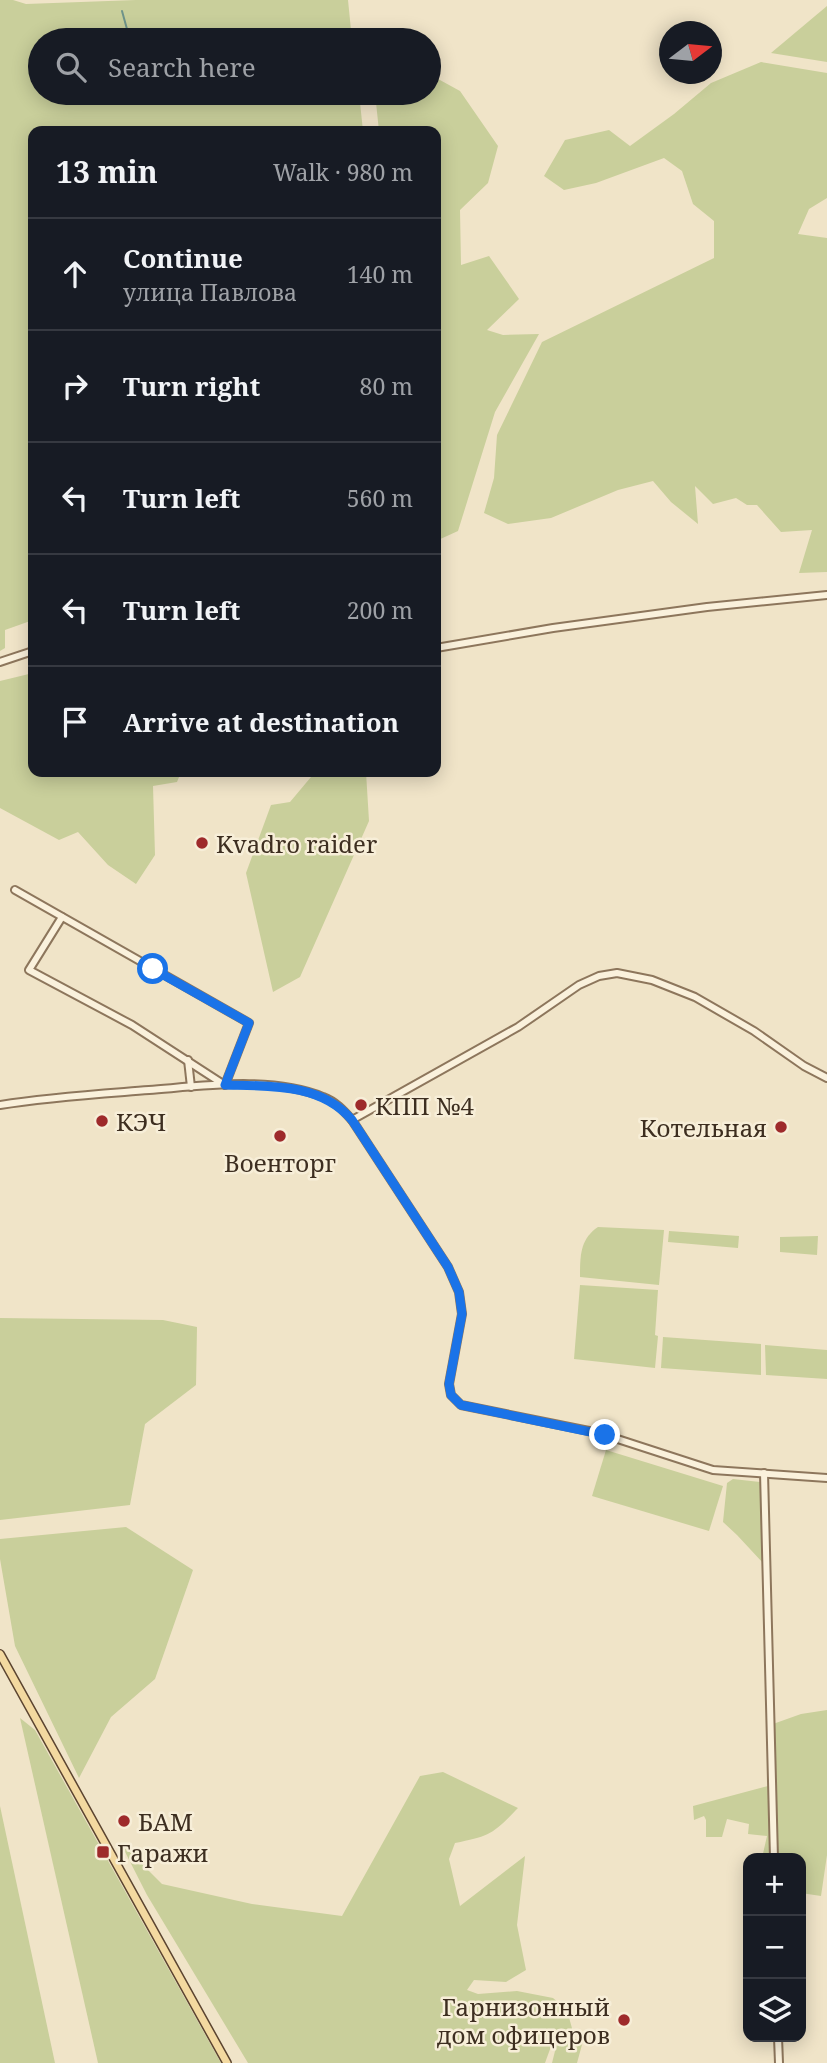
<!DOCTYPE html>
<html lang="en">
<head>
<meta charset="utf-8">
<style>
  :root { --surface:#171b24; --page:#20242c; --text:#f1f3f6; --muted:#9ea1a6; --line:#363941 }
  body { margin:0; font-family:"Noto Serif",serif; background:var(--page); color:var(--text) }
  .controls { position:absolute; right:21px; bottom:21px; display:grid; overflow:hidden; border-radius:14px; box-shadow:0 4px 18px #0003 }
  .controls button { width:63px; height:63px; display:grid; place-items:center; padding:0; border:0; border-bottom:2px solid var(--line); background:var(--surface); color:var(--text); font:35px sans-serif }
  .compass { position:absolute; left:659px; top:21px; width:63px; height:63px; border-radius:50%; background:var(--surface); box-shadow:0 4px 18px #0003; rotate:74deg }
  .stop { position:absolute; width:21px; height:21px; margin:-16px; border:5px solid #1a73e8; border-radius:50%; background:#fff }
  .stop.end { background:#1a73e8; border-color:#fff; box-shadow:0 2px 7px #0008 }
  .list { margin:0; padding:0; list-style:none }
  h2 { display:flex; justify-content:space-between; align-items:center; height:91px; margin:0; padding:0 28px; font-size:30px }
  h2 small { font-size:23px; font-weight:400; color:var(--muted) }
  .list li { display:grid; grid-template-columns:46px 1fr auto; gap:21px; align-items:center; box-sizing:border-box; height:112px; padding:0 28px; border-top:2px solid var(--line) }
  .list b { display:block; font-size:26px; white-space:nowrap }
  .list p { margin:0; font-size:23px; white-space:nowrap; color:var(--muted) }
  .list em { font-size:23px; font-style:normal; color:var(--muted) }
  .icon { flex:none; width:38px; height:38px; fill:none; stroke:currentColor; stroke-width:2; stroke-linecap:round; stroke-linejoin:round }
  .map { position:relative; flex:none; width:827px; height:2063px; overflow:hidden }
  .search { position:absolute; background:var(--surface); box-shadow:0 4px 18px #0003; left:28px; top:28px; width:413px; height:77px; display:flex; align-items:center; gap:18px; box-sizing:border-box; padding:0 24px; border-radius:38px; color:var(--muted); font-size:26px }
  .panel { position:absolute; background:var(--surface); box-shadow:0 4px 18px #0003; left:28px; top:126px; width:413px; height:651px; border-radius:14px }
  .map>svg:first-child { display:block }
  .green { fill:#c9cf9b }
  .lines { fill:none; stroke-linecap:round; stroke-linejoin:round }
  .stream { stroke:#6f938a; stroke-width:2 }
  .minor-casing { stroke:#8d765c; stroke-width:10 }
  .major-casing { stroke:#5b4430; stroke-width:10 }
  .minor { stroke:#faf1dc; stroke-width:6 }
  .major { stroke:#f3d9a0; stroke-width:7 }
  .route { stroke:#1a73e8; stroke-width:9 }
  .poi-dot { fill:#9e2a2b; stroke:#f7eed8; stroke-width:2.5 }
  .labels { text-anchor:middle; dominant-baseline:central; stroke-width:5; stroke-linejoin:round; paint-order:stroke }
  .poi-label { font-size:24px; fill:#3d2e20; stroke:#f7eed8; text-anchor:start }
</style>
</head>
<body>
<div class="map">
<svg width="827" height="2063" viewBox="0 0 827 2063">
  <rect width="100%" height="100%" fill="#f0e4c8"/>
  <g class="green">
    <path d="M0,0H13L26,4L136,0H348L352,40H40V93H359L363,131H33V620L5,630V648L0,651Z"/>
    <path d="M827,6V62L771,53Z"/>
    <path d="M761,62L827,73V198L809,209L798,234L827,238V572L799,573L812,530L781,532L757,505H747L736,498L713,504L695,486L698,524L671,502L653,481L618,490L551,518L508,524L484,513L494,478L497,435L542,342L714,258V221L693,204L682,171L664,158L596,183L564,190L544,176L565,140L609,130L630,146L674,114L711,83Z"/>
    <path d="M429,74L460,91L498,146L488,183L460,210L461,265L489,256L519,299L487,330L503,335L539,334L495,412L458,531L436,541V131H379L375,93H429Z"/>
    <path d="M33,673V772H181L177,782L153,786L155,855L136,884L108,865L78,832L59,840L0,808V681Z"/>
    <path d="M308,772H366L369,821L300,977L273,992L246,873L271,805L290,802L311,777Z"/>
    <path d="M598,1227L664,1230L659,1285L580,1277C580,1256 580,1239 598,1227Z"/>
    <path d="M669,1231L739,1236L738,1248L668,1242Z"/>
    <path d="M818,1236L817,1255L780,1252V1237Z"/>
    <path d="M580,1285L658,1290L655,1335L658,1336L655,1368L574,1359Z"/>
    <path d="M0,1318L163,1320L197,1327L196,1385L145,1424L130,1505L0,1520Z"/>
    <path d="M663,1337L761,1344V1375L661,1368Z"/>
    <path d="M765,1345L827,1350V1379L766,1375Z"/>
    <path d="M606,1450L723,1486L709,1531L592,1496Z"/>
    <path d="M733,1479L760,1482L763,1563L737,1535L723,1522L727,1483Z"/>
    <path d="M126,1527L193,1570L155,1679L111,1717L79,1778L15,1646L0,1559V1539Z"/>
    <path d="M827,1710V1855L821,1896L801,1893V1858H777L773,1724L801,1714Z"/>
    <path d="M20,1718L35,1730L221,2063H98Z"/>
    <path d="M443,1772L518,1808C493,1834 490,1836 455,1843L449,1859L460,1906L525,1856L517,1925L526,1970L506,1982L474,1980L467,1990L478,1994L517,1991L553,1998L567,2010L573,2032L557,2030L545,2063H248L147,1895L120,1842L162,1884L252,1904L342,1916L420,1776Z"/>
    <path d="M768,1786L770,1858H762L767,1836L748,1834L749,1824L727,1819L722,1837H706V1820L704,1816L694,1820L693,1806Z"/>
    <path d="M0,1806L55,2063H0Z"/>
    <path d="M559,2035L583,2041L577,2063H552Z"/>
  </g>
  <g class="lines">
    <path class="stream" d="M122,11L130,40"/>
    <defs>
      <g id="minor">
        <path d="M436,648L553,628L707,607L827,595"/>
        <path d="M0,662L33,651"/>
        <path d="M15,890L249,1023L225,1085"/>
        <path d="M62,917L29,970L132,1025L223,1084"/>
        <path d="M188,1060L191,1087"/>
        <path d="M0,1105C49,1097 99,1094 149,1090C202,1086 272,1076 323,1097C336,1102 343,1110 352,1120L448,1267L459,1292L462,1314L449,1384L451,1395L461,1405L599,1433L713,1470L827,1478"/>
        <path d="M352,1120L518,1027L579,985L599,976L617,973L652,980L695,997L754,1031L804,1066L827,1078"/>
        <path d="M764,1473L774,1858"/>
        <path d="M778,2037L779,2063"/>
      </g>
      <path id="major" d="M0,1654L227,2063"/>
    </defs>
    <use href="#minor" class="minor-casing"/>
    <use href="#major" class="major-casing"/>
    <use href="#minor" class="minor"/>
    <use href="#major" class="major"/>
  </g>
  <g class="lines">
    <path class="route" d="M153,969L249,1023L225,1085C269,1086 321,1083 352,1120L448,1267L459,1292L462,1314L449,1384L451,1395L461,1405L605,1435"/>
  </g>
  <g class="poi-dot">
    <circle cx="202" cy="843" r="7"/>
    <circle cx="361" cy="1105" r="7"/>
    <circle cx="102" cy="1121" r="7"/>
    <circle cx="781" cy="1127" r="7"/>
    <circle cx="280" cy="1136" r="7"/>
    <circle cx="124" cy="1821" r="7"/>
    <rect x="96" y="1845" width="14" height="14" rx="3.5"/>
    <circle cx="624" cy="2020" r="7"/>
  </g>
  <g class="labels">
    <g class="poi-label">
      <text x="216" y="843">Kvadro raider</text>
      <text x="375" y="1105">КПП №4</text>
      <text x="116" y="1121">КЭЧ</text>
      <text x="767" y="1127" text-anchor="end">Котельная</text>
      <text x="280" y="1162" text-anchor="middle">Военторг</text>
      <text x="138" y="1821">БАМ</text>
      <text x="117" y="1852">Гаражи</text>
      <text x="610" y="2006" text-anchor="end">Гарнизонный<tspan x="610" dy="28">дом офицеров</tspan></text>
    </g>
  </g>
</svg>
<div class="controls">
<button>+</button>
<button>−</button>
<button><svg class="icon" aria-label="layers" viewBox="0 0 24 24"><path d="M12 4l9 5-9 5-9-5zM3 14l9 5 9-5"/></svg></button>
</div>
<svg class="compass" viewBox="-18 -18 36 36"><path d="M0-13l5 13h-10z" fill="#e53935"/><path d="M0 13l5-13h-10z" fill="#9ea1a6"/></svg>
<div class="stop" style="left:153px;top:969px"></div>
<div class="stop end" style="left:605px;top:1435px"></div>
<div class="search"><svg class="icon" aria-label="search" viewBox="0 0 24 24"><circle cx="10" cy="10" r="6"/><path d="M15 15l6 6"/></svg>Search here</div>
<section class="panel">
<h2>13 min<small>Walk · 980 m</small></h2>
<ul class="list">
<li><svg class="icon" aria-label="ahead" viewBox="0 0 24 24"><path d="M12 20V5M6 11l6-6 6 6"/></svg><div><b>Continue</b><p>улица Павлова</p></div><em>140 m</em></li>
<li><svg class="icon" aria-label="right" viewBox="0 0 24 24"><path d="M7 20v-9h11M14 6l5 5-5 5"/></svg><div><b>Turn right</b></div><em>80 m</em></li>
<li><svg class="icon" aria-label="left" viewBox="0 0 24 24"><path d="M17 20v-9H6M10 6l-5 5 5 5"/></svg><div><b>Turn left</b></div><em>560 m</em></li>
<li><svg class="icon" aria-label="left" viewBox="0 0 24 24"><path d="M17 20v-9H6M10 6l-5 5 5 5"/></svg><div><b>Turn left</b></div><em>200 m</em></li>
<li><svg class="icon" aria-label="arrive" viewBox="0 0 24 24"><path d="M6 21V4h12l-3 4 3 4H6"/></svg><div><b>Arrive at destination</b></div></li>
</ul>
</section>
</div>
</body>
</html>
